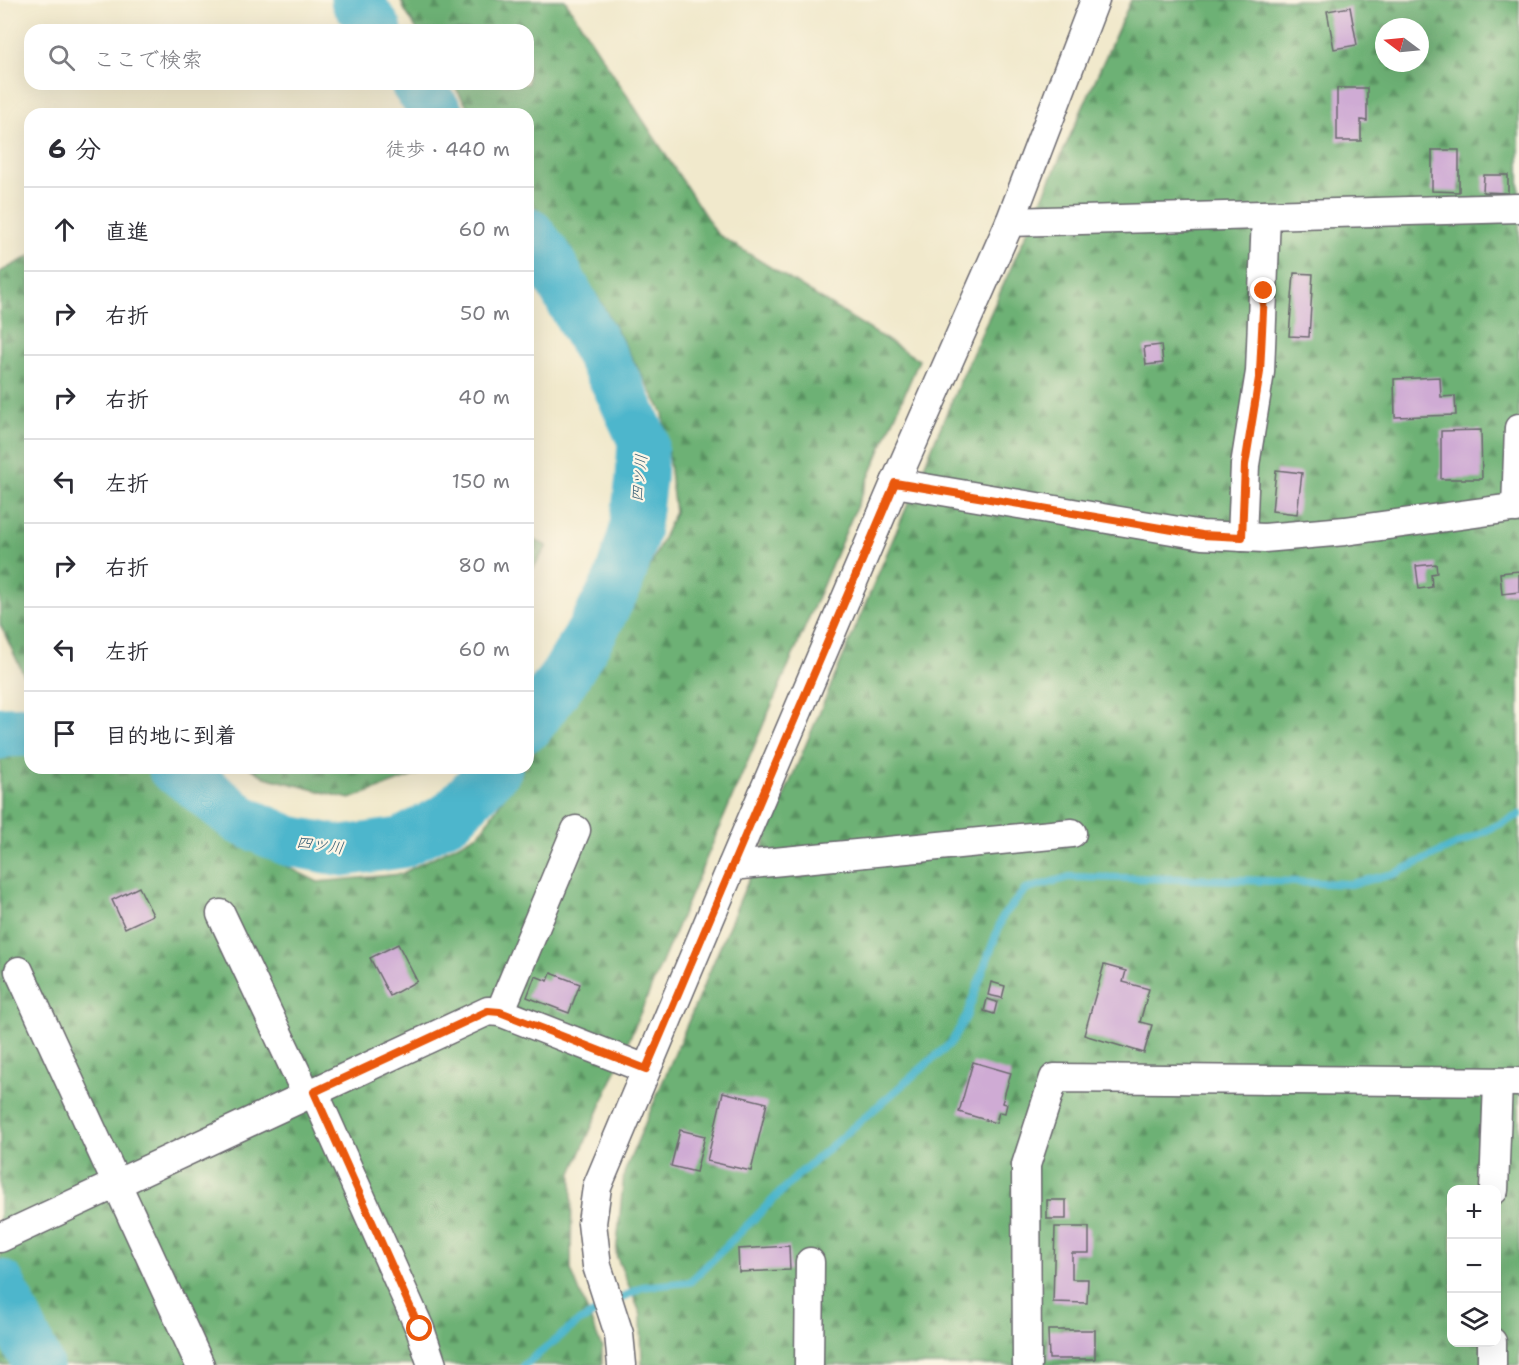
<!DOCTYPE html>
<html lang="ja">
<head>
<meta charset="utf-8">
<style>
  :root { --surface:#fff; --page:#f2f2f3; --text:#2b2b33; --muted:#7c7c81; --line:#e1e1e2 }
  body { margin:0; font-family:"Shantell Sans","Klee One",sans-serif; background:var(--page); color:var(--text) }
  .controls { position:absolute; right:18px; bottom:18px; display:grid; overflow:hidden; border-radius:12px; box-shadow:0 6px 24px #0002 }
  .controls button { width:54px; height:54px; display:grid; place-items:center; padding:0; border:0; border-bottom:2px solid var(--line); background:var(--surface); color:var(--text); font:30px sans-serif }
  .compass { position:absolute; left:1375px; top:18px; width:54px; height:54px; border-radius:50%; background:var(--surface); box-shadow:0 6px 24px #0002; rotate:286deg }
  .stop { position:absolute; width:18px; height:18px; margin:-14px; border:4px solid #ea580c; border-radius:50%; background:#fff }
  .stop.end { background:#ea580c; border-color:#fff; box-shadow:0 2px 6px #0008 }
  .list { margin:0; padding:0; list-style:none }
  h2 { display:flex; justify-content:space-between; align-items:center; height:78px; margin:0; padding:0 24px; font-size:26px }
  h2 small { font-size:20px; font-weight:400; color:var(--muted) }
  .list li { display:grid; grid-template-columns:39px 1fr auto; gap:18px; align-items:center; box-sizing:border-box; height:84px; padding:0 24px; border-top:2px solid var(--line) }
  .list b { display:block; font-size:22px; white-space:nowrap }
  .list em { font-size:20px; font-style:normal; color:var(--muted) }
  .icon { flex:none; width:33px; height:33px; fill:none; stroke:currentColor; stroke-width:2; stroke-linecap:round; stroke-linejoin:round }
  .map { position:relative; flex:none; width:1519px; height:1365px; overflow:hidden }
  .search { position:absolute; background:var(--surface); box-shadow:0 6px 24px #0002; left:24px; top:24px; width:510px; height:66px; display:flex; align-items:center; gap:15px; box-sizing:border-box; padding:0 21px; border-radius:18px; color:var(--muted); font-size:22px }
  .panel { position:absolute; background:var(--surface); box-shadow:0 6px 24px #0002; left:24px; top:108px; width:510px; height:666px; border-radius:18px }
  .map>svg:first-child { display:block }
  .forest { fill:url(#forest-firs); stroke:#486a58; stroke-width:1.5; fill-rule:evenodd }
  .lines { fill:none; stroke-linecap:round; stroke-linejoin:round }
  .stream { stroke:#4eb6cc; stroke-width:8 }
  .river { stroke:#4eb6cc; stroke-width:51 }
  .building { fill:#cfabd4 }
  .minor-casing { stroke:#6a686e; stroke-width:31 }
  .minor { stroke:#fff; stroke-width:28 }
  .route { stroke:#ea580c; stroke-width:8 }
  .labels { text-anchor:middle; dominant-baseline:central; stroke-width:4.5; stroke-linejoin:round; paint-order:stroke }
  .water-label { font-size:16px; font-style:italic; fill:#345d75; stroke:#fcf5e5 }
</style>
</head>
<body>
<div class="map">
<svg width="1519" height="1365" viewBox="0 0 1519 1365">
  <defs>
    <pattern id="forest-firs" width="22" height="20" patternUnits="userSpaceOnUse" patternTransform="scale(1.5)"><rect width="22" height="20" fill="#6db174"/><path d="M5 1l3.5 6h-7zM16 11l3.5 6h-7z" fill="#599060"/></pattern>
  </defs>
  <rect width="100%" height="100%" fill="#fcf5e5"/>
  <filter id="ink" filterUnits="userSpaceOnUse"><feTurbulence type="fractalNoise" baseFrequency=".0167" numOctaves="2"/><feDisplacementMap in="SourceGraphic" scale="12" xChannelSelector="R" yChannelSelector="G"/><feConvolveMatrix kernelMatrix="1 2 1 2 8 2 1 2 1" color-interpolation-filters="sRGB"/></filter>
  <filter id="wash" filterUnits="userSpaceOnUse"><feTurbulence type="fractalNoise" baseFrequency=".008" numOctaves="4" result="noise"/><feDisplacementMap in="SourceGraphic" scale="24" xChannelSelector="R" yChannelSelector="G"/><feGaussianBlur stdDeviation="1.35" result="paint"/><feColorMatrix in="noise" values="0 0 0 0 0 0 0 0 0 0 0 0 0 0 0 0 0 1.4 0 .05"/><feComposite in="paint" operator="in"/></filter>
  <g filter="url(#wash)">
    <rect width="100%" height="100%" fill="#f1e9cc"/>
    <g class="forest">
      <path d="M401,0H565L717,234L919,360L572,1173L571,1270L602,1348V1365H0V757L17,751L30,750V768H140L152,771L227,837L318,882L401,874L480,833L523,768H528V761L629,612L675,512L663,413L596,294L528,196V114H472L453,84H528V30H417L404,9Z"/>
      <path d="M1131,0H1519V1365H642L641,1315L616,1255L624,1173L958,386ZM1384,27H1420V63H1384ZM1452,1190H1496V1342H1452Z"/>
      <path d="M30,256V688L0,624V272Z"/>
      <path d="M528,537L547,546L528,577Z"/>
      <path d="M250,768H427L425,772L350,799L265,777Z"/>
    </g>
    <g class="lines">
      <path class="stream" d="M524,1365L577,1323L642,1287L690,1282L799,1174L951,1043L966,1017L1003,916L1025,890L1069,877L1241,880L1350,884L1394,874L1519,815"/>
      <g class="river">
        <path d="M356,0L377,30"/>
        <path d="M416,84L438,114"/>
        <path d="M528,232L547,257L617,384L643,440L641,478L634,533L618,582L592,631L565,676L528,726"/>
        <path d="M0,734L4,732L30,731"/>
        <path d="M173,768L186,776L241,820L289,841L343,851L401,843L450,817L497,768"/>
        <path d="M0,1285L38,1365"/>
      </g>
    </g>
    <g id="blocks">
      <g class="building">
        <path d="M1350,7L1357,45L1334,49L1327,11Z"/>
        <path d="M1337,88H1367V121L1361,120V141H1337Z"/>
        <path d="M1432,150H1459V192L1432,191Z"/>
        <path d="M1484,175H1508V193L1483,192Z"/>
        <path d="M1294,273L1313,274L1309,337L1289,336Z"/>
        <path d="M1161,345L1163,363L1146,365L1144,347Z"/>
        <path d="M1440,377L1441,397L1455,396L1456,415L1395,417L1394,379Z"/>
        <path d="M1481,430L1482,479H1441V431Z"/>
        <path d="M1276,470L1302,473L1297,514L1272,511Z"/>
        <path d="M1436,564L1437,573L1431,574L1432,587L1419,589L1416,566Z"/>
        <path d="M1519,571V592L1502,594L1500,573Z"/>
        <path d="M139,887L153,915L125,928L112,900Z"/>
        <path d="M398,944L417,981L390,996L370,958Z"/>
        <path d="M1104,965L1126,971L1123,982L1149,989L1140,1022L1152,1025L1144,1053L1084,1035Z"/>
        <path d="M551,973L580,984L569,1013L527,997L535,976L548,981Z"/>
        <path d="M991,982L1005,986L1002,998L988,995Z"/>
        <path d="M987,999L997,1002L994,1014L984,1011Z"/>
        <path d="M973,1062L1011,1073L1002,1103L1007,1104L1005,1113L999,1112L996,1123L959,1112Z"/>
        <path d="M723,1092L767,1103L751,1171L707,1161Z"/>
        <path d="M680,1130L705,1136L696,1172L671,1166Z"/>
        <rect x="1047" y="1200" width="19" height="19"/>
        <path d="M1055,1227H1089V1253H1072V1279H1088L1087,1303L1053,1302Z"/>
        <path d="M789,1246L790,1270L739,1272L738,1249Z"/>
        <path d="M1048,1330H1095V1359H1049Z"/>
      </g>
    </g>
  </g>
  <g filter="url(#ink)">
    <use href="#blocks" fill-opacity="0" stroke="#6a686e" stroke-width="1.5"/>
    <g class="lines">
      <defs>
        <g id="minor">
          <path d="M1010,222L1519,208"/>
          <path d="M895,483L1202,535L1264,538L1345,531L1519,507"/>
          <path d="M1516,508L1519,428"/>
          <path d="M1242,537L1245,465L1260,372L1266,215"/>
          <path d="M732,866L1072,833"/>
          <path d="M221,914L307,1095"/>
          <path d="M19,971L200,1365"/>
          <path d="M500,1012L576,830"/>
          <path d="M314,1092L420,1329L432,1365"/>
          <path d="M1494,1190L1498,1082"/>
          <path d="M0,1238L488,1011L500,1012L646,1069"/>
          <path d="M622,1365L619,1334L597,1266L592,1223L597,1187L732,866L895,483L1010,222L1095,0"/>
          <path d="M809,1365L810,1262"/>
          <path d="M1027,1365L1026,1165L1054,1078L1519,1082"/>
          <path d="M1492,1365V1342"/>
        </g>
      </defs>
      <use href="#minor" class="minor-casing"/>
      <use href="#minor" class="minor"/>
    </g>
  </g>
  <g class="lines" filter="url(#ink)">
    <path class="route" d="M420,1329L314,1092L488,1011L500,1012L646,1069L895,483L1202,535L1242,537L1245,465L1260,372L1264,291"/>
  </g>
  <g class="labels">
    <g class="water-label">
      <text transform="translate(639 478) rotate(-84)">四ツ川</text>
      <text transform="translate(320 845) rotate(8)">四ツ川</text>
    </g>
  </g>
</svg>
<div class="controls">
<button>+</button>
<button>−</button>
<button><svg class="icon" aria-label="layers" viewBox="0 0 24 24"><path d="M12 4l9 5-9 5-9-5zM3 14l9 5 9-5"/></svg></button>
</div>
<svg class="compass" viewBox="-18 -18 36 36"><path d="M0-13l5 13h-10z" fill="#e53935"/><path d="M0 13l5-13h-10z" fill="#7c7c81"/></svg>
<div class="stop" style="left:420px;top:1329px"></div>
<div class="stop end" style="left:1264px;top:291px"></div>
<div class="search"><svg class="icon" aria-label="search" viewBox="0 0 24 24"><circle cx="10" cy="10" r="6"/><path d="M15 15l6 6"/></svg>ここで検索</div>
<section class="panel">
<h2>6 分<small>徒歩 · 440 m</small></h2>
<ul class="list">
<li><svg class="icon" aria-label="ahead" viewBox="0 0 24 24"><path d="M12 20V5M6 11l6-6 6 6"/></svg><div><b>直進</b></div><em>60 m</em></li>
<li><svg class="icon" aria-label="right" viewBox="0 0 24 24"><path d="M7 20v-9h11M14 6l5 5-5 5"/></svg><div><b>右折</b></div><em>50 m</em></li>
<li><svg class="icon" aria-label="right" viewBox="0 0 24 24"><path d="M7 20v-9h11M14 6l5 5-5 5"/></svg><div><b>右折</b></div><em>40 m</em></li>
<li><svg class="icon" aria-label="left" viewBox="0 0 24 24"><path d="M17 20v-9H6M10 6l-5 5 5 5"/></svg><div><b>左折</b></div><em>150 m</em></li>
<li><svg class="icon" aria-label="right" viewBox="0 0 24 24"><path d="M7 20v-9h11M14 6l5 5-5 5"/></svg><div><b>右折</b></div><em>80 m</em></li>
<li><svg class="icon" aria-label="left" viewBox="0 0 24 24"><path d="M17 20v-9H6M10 6l-5 5 5 5"/></svg><div><b>左折</b></div><em>60 m</em></li>
<li><svg class="icon" aria-label="arrive" viewBox="0 0 24 24"><path d="M6 21V4h12l-3 4 3 4H6"/></svg><div><b>目的地に到着</b></div></li>
</ul>
</section>
</div>
</body>
</html>
